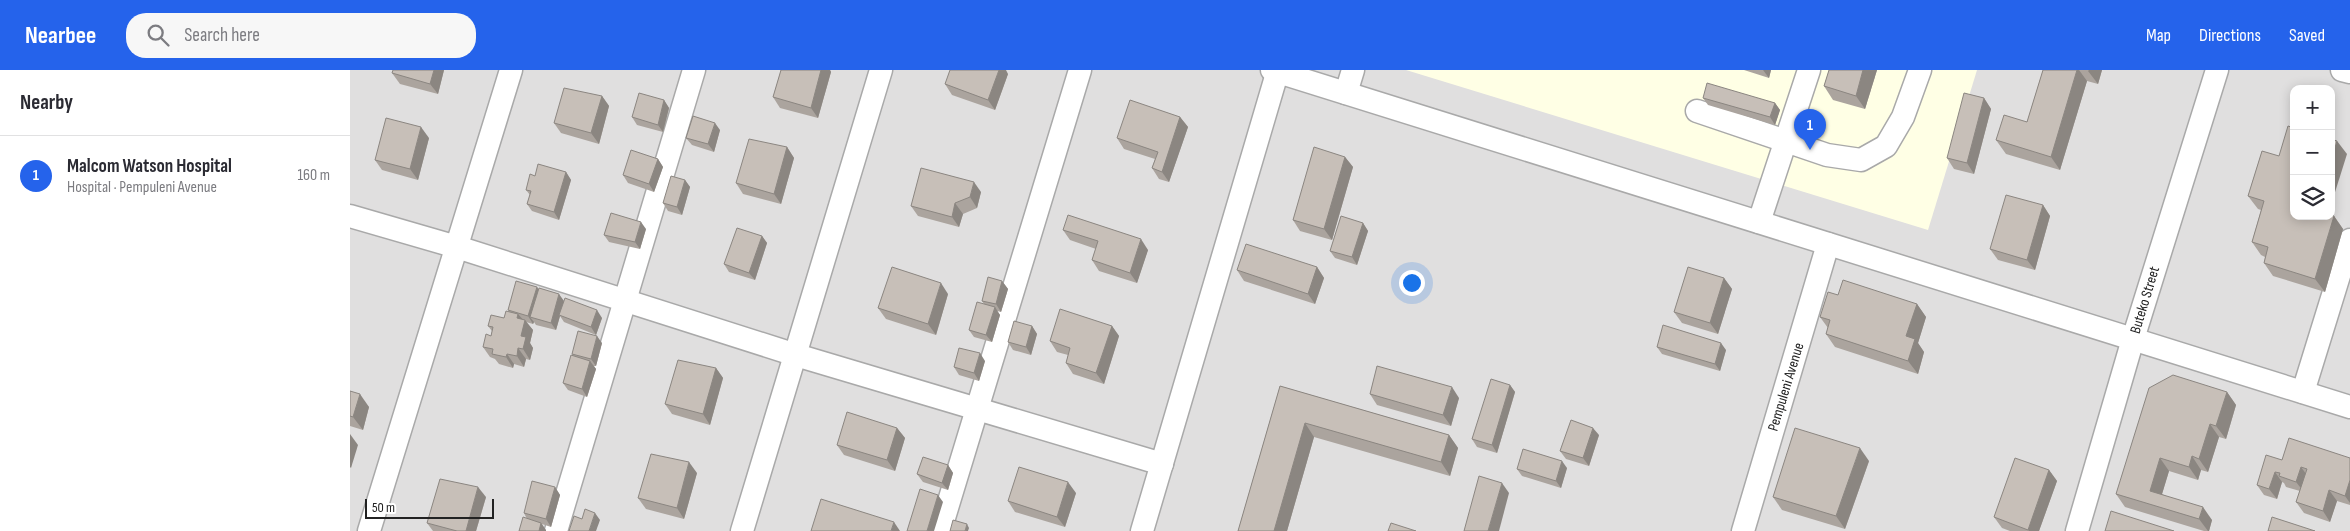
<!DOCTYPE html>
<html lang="en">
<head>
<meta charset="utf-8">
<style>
  :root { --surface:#fff; --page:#f7f7f7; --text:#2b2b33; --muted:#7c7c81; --line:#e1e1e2; --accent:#2563eb }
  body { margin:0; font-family:"Sofia Sans Condensed",sans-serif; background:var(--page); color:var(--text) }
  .controls { position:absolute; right:15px; top:15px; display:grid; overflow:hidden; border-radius:10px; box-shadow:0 2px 12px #0003 }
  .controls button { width:45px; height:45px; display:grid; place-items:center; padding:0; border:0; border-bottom:1px solid var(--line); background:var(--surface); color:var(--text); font:25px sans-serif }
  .scale { position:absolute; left:15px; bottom:12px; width:129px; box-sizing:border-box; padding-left:5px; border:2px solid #222; border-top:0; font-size:14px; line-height:18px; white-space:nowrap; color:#222; -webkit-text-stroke:4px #fff; paint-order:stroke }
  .you { position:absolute; left:1061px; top:212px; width:18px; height:18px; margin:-12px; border:4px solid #fff; border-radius:50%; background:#1a73e8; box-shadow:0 0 0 8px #1a73e833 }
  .badge { display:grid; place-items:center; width:32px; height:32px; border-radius:50%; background:var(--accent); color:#fff; font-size:16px; font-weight:700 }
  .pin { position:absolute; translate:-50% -41px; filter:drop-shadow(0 1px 2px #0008) }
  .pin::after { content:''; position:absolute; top:26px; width:18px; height:15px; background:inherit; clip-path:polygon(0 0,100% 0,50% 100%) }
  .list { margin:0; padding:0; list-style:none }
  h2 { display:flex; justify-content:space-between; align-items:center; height:65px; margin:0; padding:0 20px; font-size:21px }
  h2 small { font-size:16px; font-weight:400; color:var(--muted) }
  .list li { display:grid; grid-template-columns:32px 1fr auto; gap:15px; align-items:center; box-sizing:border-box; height:80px; padding:0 20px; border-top:1px solid var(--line) }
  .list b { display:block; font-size:19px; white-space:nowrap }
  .list p { margin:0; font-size:16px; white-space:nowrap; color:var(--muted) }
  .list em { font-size:16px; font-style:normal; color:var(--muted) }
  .icon { flex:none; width:28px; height:28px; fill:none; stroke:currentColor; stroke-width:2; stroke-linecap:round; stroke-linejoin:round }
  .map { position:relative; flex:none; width:2000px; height:461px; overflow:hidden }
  header { display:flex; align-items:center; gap:30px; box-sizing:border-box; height:70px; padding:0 25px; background:var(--accent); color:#fff }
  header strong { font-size:24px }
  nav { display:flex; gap:28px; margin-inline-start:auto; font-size:18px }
  .search { width:350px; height:45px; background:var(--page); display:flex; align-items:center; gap:12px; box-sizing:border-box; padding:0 18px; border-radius:20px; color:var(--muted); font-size:19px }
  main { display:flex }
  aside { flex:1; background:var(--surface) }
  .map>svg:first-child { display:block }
  .residential { fill:#e0dfdf; fill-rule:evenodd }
  .education { fill:#ffffe5 }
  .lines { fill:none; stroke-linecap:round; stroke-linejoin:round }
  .minor-casing { stroke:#a9a9a9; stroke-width:25 }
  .minor { stroke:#fff; stroke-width:22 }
  .wall { fill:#aba49e }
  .shaded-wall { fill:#8b8681 }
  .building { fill:#c7bfb8; stroke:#8b8681 }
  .labels { text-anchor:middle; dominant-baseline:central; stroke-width:4; stroke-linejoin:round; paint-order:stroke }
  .street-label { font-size:15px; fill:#222; stroke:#fff }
</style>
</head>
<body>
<header>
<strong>Nearbee</strong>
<div class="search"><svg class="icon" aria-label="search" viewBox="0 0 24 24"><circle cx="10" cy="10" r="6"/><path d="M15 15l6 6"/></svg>Search here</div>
<nav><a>Map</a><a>Directions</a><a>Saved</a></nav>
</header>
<main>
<aside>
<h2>Nearby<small></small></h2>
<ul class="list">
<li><span class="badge">1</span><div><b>Malcom Watson Hospital</b><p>Hospital · Pempuleni Avenue</p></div><em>160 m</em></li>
</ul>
</aside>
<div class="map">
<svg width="2000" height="461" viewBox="0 0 2000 461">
  <rect width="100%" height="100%" fill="#f2efe9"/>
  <path class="residential" d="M0,0H2000V461H0ZM1944,19H1981V146H1944Z"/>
  <path class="education" d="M1056,0H1627L1578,160Z"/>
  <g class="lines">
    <defs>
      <g id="minor">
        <path d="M922,0L2000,337"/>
        <path d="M1992,0L2000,2"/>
        <path d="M996,23L1003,0"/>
        <path d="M1347,41L1477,85L1511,90L1536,76L1553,47L1570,0"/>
        <path d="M0,146L107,177L446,285L812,394"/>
        <path d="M1409,152L1459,0"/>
        <path d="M1953,322L2000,170"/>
        <path d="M19,461L161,0"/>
        <path d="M206,461L344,0"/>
        <path d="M392,461L531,0"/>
        <path d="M590,461L730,0"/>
        <path d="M792,461L928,0"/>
        <path d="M1393,461L1478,174"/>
        <path d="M1727,461L1783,269L1867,0"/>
      </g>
    </defs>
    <use href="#minor" class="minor-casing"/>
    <use href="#minor" class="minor"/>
  </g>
  <g class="wall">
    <path d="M94,0L88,24L50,14L42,3Z"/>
    <path d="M431,0H480L481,2L468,48L430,38L423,27Z"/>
    <path d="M1394,0H1421L1419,8Z"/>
    <path d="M1479,0H1527L1515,39L1483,30L1474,16Z"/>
    <path d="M1693,0H1752L1748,14L1737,11L1710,100L1656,84L1646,70L1677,52Z"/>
    <path d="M658,4L645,40L602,25L595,14Z"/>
    <path d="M252,26L259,36L249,74L211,63L204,53Z"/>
    <path d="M1353,28L1425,33L1430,40L1425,55L1358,35Z"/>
    <path d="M1634,28L1641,39L1624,104L1604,99L1597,88Z"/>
    <path d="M314,30L319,38L313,62L287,55L282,47Z"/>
    <path d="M830,47L838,57L819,112L809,109L802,98L805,89L774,79L767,68Z"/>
    <path d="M370,60L364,82L342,75L336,68Z"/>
    <path d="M79,68L68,110L32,100L25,90Z"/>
    <path d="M437,77L444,88L431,134L393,124L386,113Z"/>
    <path d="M1912,81L1944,146H1984L1993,159L1975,222L1923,206L1914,193L1915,187L1911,185L1902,172L1911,140L1908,139L1898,126Z"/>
    <path d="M995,87L1003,97L982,170L950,161L943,150Z"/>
    <path d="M308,89L313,97L304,122L278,113L273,105Z"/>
    <path d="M216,102L221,110L209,150L182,141L177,134L180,125L176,120L185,106Z"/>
    <path d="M335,110L340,117L332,145L318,141L313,133Z"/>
    <path d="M631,122L627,138L613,144L609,157L568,146L561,136Z"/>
    <path d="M1693,135L1700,146L1685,200L1648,190L1640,179Z"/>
    <path d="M1013,153L1018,161L1007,195L985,188L980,181Z"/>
    <path d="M296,159L290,179L259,172L254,165Z"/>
    <path d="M713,160L798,180L787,213L749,201L742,190L746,179L720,170Z"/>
    <path d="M412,166L417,173L405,210L379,202L374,194Z"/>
    <path d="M967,197L974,208L965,234L894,211L887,200Z"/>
    <path d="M1374,208L1382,219L1368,264L1332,253L1324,242Z"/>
    <path d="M652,211L658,219L651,242L647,241L650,245L642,272L624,267L619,260L634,234L632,231Z"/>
    <path d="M187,217L188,220L252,248L246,265L214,252L210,246L206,260L186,255L184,252L183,254L176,252L183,260L180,273L183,278L180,290L176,289L174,297L164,294L163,298L149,294L145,289L140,287L133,277L141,266L142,261L138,256L154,248L159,241L158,240Z"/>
    <path d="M598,224L586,265L536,249L528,238Z"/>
    <path d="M1488,225L1567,234L1576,247L1568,273L1574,282L1568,304L1485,277L1476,264L1478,258L1470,247Z"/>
    <path d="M682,256L687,264L681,285L663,280L658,272Z"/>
    <path d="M762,256L769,266L754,314L723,304L716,293L718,285L707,282L700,271Z"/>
    <path d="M252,273L246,296H244L246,299L237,327L218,320L213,313L223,286L222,284Z"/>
    <path d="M1307,277L1376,280L1370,301L1312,284Z"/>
    <path d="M635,291L629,311L609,305L604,297Z"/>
    <path d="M366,298L373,308L360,355L322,344L315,334Z"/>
    <path d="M1160,315L1165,322L1147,383L1127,377L1122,369Z"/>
    <path d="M930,316L1099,365L1108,378L1100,406L964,367L937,461H888Z"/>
    <path d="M0,321L19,337L13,360L0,356Z"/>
    <path d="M1877,322L1886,335L1876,369L1869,367L1858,402L1851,400L1848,410L1819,401L1812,424L1862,450L1859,461H1854L1775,437L1766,424Z"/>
    <path d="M1020,324L1109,328L1101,356L1027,335Z"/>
    <path d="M547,358L555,368L545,401L494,385L487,375Z"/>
    <path d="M1249,365L1239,396L1216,389L1210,381Z"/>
    <path d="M2000,388V435L1987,431L1980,452L1954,443L1946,432L1950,421L1936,417L1934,413L1932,412L1927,429L1914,425L1907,415L1932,390Z"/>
    <path d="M1519,391L1495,459L1432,440L1423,427Z"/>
    <path d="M598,395L603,403L598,420L573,412L567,404Z"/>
    <path d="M1217,398L1211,418L1172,406L1167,399Z"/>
    <path d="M1699,400L1707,411L1689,461H1660L1652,458L1644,447Z"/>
    <path d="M347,403L334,449L296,439L288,428Z"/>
    <path d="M205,417L210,425L201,457L192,454L196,461H169L177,449L174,443Z"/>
    <path d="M726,423L715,457L665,442L658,431Z"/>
    <path d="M136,427L126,461H83L77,453Z"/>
  </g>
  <g class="shaded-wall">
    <path d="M84,0H94L88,24L80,14Z"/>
    <path d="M471,0H480L481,2L468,48L461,38Z"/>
    <path d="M649,0H656L658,4L645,40L638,30Z"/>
    <path d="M1413,0H1421L1419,8Z"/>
    <path d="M1513,0H1527L1515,39L1506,26Z"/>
    <path d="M1727,0H1729L1737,11L1710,100L1701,87Z"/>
    <path d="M1739,0H1752L1748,14L1738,1Z"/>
    <path d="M252,26L259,36L249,74L241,63Z"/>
    <path d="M1634,28L1641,39L1624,104L1617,93Z"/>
    <path d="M314,30L319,38L313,62L308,55Z"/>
    <path d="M1425,33L1430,40L1425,55L1420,47Z"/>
    <path d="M830,47L838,57L819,112L812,102Z"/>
    <path d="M365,53L370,60L364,82L358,74Z"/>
    <path d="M71,57L79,68L68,110L60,99Z"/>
    <path d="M1987,71L1997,84L1981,135V91Z"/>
    <path d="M437,77L444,88L431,134L424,124Z"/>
    <path d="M995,87L1003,97L982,170L974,159Z"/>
    <path d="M308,89L313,97L304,122L299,114Z"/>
    <path d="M216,102L221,110L209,150L204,142Z"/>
    <path d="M335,110L340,117L332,145L327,137Z"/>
    <path d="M624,112L631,122L627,138L620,127Z"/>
    <path d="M605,133L613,144L609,157L602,147Z"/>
    <path d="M1693,135L1700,146L1685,200L1677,190Z"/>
    <path d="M1984,146L1993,159L1975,222L1965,209Z"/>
    <path d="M291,152L296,159L290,179L285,172Z"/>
    <path d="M1013,153L1018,161L1007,195L1002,187Z"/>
    <path d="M412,166L417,173L405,210L399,203Z"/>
    <path d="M791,169L798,180L787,213L780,203Z"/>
    <path d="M967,197L974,208L965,234L958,224Z"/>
    <path d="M1374,208L1382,219L1368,264L1360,253Z"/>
    <path d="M652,211L658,219L651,242L646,234Z"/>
    <path d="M591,213L598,224L586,265L578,254Z"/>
    <path d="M187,217L192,225L180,247L184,252L183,254L178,246Z"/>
    <path d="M209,224L214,231L209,245L210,246L206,260L201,253Z"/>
    <path d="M1567,234L1576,247L1568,273L1574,282L1568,304L1558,291L1556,266Z"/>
    <path d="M645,237L650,245L642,272L636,265Z"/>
    <path d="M247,240L252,248L246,265L241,257Z"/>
    <path d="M168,244L175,252V250L183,260L180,273L183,278L180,290L173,279L167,248Z"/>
    <path d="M682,256L687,264L681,285L676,277Z"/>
    <path d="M762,256L769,266L754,314L746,303Z"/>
    <path d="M247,266L252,273L246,296L241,289Z"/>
    <path d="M1371,273L1376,280L1370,301L1365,294Z"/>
    <path d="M168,278L176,289L174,297L167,286Z"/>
    <path d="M630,283L635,291L629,311L624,303Z"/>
    <path d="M157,284L164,294L163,298L156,287Z"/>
    <path d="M240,291L246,299L237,327L232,319Z"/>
    <path d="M366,298L373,308L360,355L353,344Z"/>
    <path d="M1160,315L1165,322L1147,383L1142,375Z"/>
    <path d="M1102,317L1109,328L1101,356L1093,345Z"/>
    <path d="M1877,322L1886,335L1876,369L1866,356Z"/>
    <path d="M10,324L19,337L13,360L3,347Z"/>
    <path d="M955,353L964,367L937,461H924Z"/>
    <path d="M1860,354L1869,367L1858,402L1849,389Z"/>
    <path d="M547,358L555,368L545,401L537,390Z"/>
    <path d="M1243,358L1249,365L1239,396L1233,388Z"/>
    <path d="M0,364L8,375L1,398L0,397Z"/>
    <path d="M1099,365L1108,378L1100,406L1091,392Z"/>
    <path d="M1510,378L1519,391L1495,459L1486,446Z"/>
    <path d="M1842,386L1851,400L1848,410L1839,397Z"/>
    <path d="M1810,388L1819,401L1809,434L1800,421Z"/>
    <path d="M1212,391L1217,398L1211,418L1206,411Z"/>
    <path d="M339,392L347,403L334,449L327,438Z"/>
    <path d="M598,395L603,403L598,420L592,413Z"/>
    <path d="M1951,397L1959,408L1954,422L1946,412Z"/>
    <path d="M1699,400L1707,411L1689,461H1679L1678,460Z"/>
    <path d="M1925,402L1932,412L1927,429L1919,419Z"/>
    <path d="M2000,410V433L1995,426Z"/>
    <path d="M718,412L726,423L715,457L707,447Z"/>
    <path d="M1152,413L1159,423L1149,461H1138Z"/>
    <path d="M128,417L136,427L126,461H116Z"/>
    <path d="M205,417L210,425L201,457L196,449Z"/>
    <path d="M1979,420L1987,431L1980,452L1973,441Z"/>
    <path d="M588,425L593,432L584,461H577Z"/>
    <path d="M1853,437L1862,450L1859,461H1858L1849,449Z"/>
    <path d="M245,443L250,450L246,461H239Z"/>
    <path d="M544,452L550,461H541Z"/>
    <path d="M191,453L196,460V461H189Z"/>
    <path d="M617,454L619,458L618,461H615Z"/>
  </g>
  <g class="building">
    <path d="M43,0H84L80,14L42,3Z"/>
    <path d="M431,0H471L461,38L423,27Z"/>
    <path d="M600,0H649L638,30L595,14Z"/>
    <path d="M1479,0H1513L1506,26L1474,16Z"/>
    <path d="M1693,0H1727L1701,87L1646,70L1654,45L1677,52Z"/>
    <path d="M1357,13L1425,33L1420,47L1353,28Z"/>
    <path d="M214,18L252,26L241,63L204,53Z"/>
    <path d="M289,23L314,30L308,55L282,47Z"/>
    <path d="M1614,23L1634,28L1617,93L1597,88Z"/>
    <path d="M780,30L830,47L812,102L802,98L808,82L767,68Z"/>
    <path d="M343,46L365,53L358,74L336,68Z"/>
    <path d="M36,48L71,57L60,99L25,90Z"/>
    <path d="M1938,56L1944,58V146H1981V145L1984,146L1965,209L1914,193L1918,177L1902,172L1914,131L1898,126L1912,81L1929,86Z"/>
    <path d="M399,69L437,77L424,124L386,113Z"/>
    <path d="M1981,69L1987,71L1981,91Z"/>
    <path d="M964,77L995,87L974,159L943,150Z"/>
    <path d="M281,80L308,89L299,114L273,105Z"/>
    <path d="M188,94L216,102L204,142L177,134L181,121L176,120L180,104L185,106Z"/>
    <path d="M571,98L624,112L620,127L605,133L602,147L561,136Z"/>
    <path d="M321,106L335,110L327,137L313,133Z"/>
    <path d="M1656,125L1693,135L1677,190L1640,179Z"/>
    <path d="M261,143L291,152L285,172L254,165Z"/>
    <path d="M718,145L791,169L780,203L742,190L748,171L713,160Z"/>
    <path d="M991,146L1013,153L1002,187L980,181Z"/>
    <path d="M387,158L412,166L399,203L374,194Z"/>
    <path d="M896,174L967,197L958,224L887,200Z"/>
    <path d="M542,197L591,213L578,254L528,238Z"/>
    <path d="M1338,197L1374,208L1360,253L1324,242Z"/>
    <path d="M638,207L652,211L646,234L632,231Z"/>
    <path d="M1493,210L1567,234L1556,266L1565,269L1558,291L1476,264L1480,250L1470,247L1478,222L1488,225Z"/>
    <path d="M166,211L187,217L178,246L158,240Z"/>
    <path d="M189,218L209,224L201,253L180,247Z"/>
    <path d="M215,228L247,240L241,257L209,245Z"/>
    <path d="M627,232L645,237L636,265L619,260Z"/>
    <path d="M710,239L762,256L746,303L716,293L720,278L700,271Z"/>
    <path d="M156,241L168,244L167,248L175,250L171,266L176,267L173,279L168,278L167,286L157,284L156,287L142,284L143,279L133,277L136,264L141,266L143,257L138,256L141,245L154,248Z"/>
    <path d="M664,251L682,256L676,277L658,272Z"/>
    <path d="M1313,255L1371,273L1365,294L1307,277Z"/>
    <path d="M228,261L247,266L241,289L222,284Z"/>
    <path d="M609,278L630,283L624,303L604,297Z"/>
    <path d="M221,285L240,291L232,319L213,313Z"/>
    <path d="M328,290L366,298L353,344L315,334Z"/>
    <path d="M1027,296L1102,317L1093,345L1020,324Z"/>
    <path d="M1823,305L1877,322L1866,356L1860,354L1849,389L1842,386L1839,397L1810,388L1800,421L1853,437L1849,449L1766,424L1799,318Z"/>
    <path d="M1141,309L1160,315L1142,375L1122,369Z"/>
    <path d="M930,316L1099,365L1091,392L955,353L924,461H888Z"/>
    <path d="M0,321L10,324L3,347L0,346Z"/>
    <path d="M497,342L547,358L537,390L487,375Z"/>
    <path d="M1221,350L1243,358L1233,388L1210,381Z"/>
    <path d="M1445,358L1510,378L1486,446L1423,427Z"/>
    <path d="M1939,368L2000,388V410L1995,426L1979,420L1973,441L1946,432L1957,399L1951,397L1946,412L1929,406L1930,403L1925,402L1919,419L1907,415L1916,385L1932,390Z"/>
    <path d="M1173,379L1212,391L1206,411L1167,399Z"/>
    <path d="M301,384L339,392L327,438L288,428Z"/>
    <path d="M573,387L598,395L592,413L567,404Z"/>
    <path d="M1665,388L1699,400L1678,460L1644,447Z"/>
    <path d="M669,397L718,412L707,447L658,431Z"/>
    <path d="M1129,406L1152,413L1138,461H1114Z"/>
    <path d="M90,409L128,417L116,461H107L77,453Z"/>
    <path d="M182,411L205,417L196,449L174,443Z"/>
    <path d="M570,419L588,425L577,461H557Z"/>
    <path d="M471,429L544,452L541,461H461Z"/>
    <path d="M235,439L245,443L239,461H219L224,446L232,449Z"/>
    <path d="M1761,441L1824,461H1755Z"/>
    <path d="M173,447L191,453L189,461H169Z"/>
    <path d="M1922,447L1965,461H1918Z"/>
    <path d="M603,450L617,454L615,461H600Z"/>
    <path d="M1041,453L1066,461H1038Z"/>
  </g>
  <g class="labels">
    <g class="street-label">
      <text transform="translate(1795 230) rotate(-73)">Buteko Street</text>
      <text transform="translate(1436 317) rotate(-73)">Pempuleni Avenue</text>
    </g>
  </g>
</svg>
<div class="controls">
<button>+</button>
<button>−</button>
<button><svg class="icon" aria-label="layers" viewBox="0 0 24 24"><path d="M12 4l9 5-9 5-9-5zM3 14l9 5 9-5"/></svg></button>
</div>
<div class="scale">50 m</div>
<div class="you"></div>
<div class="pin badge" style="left:1460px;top:80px">1</div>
</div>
</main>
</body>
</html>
